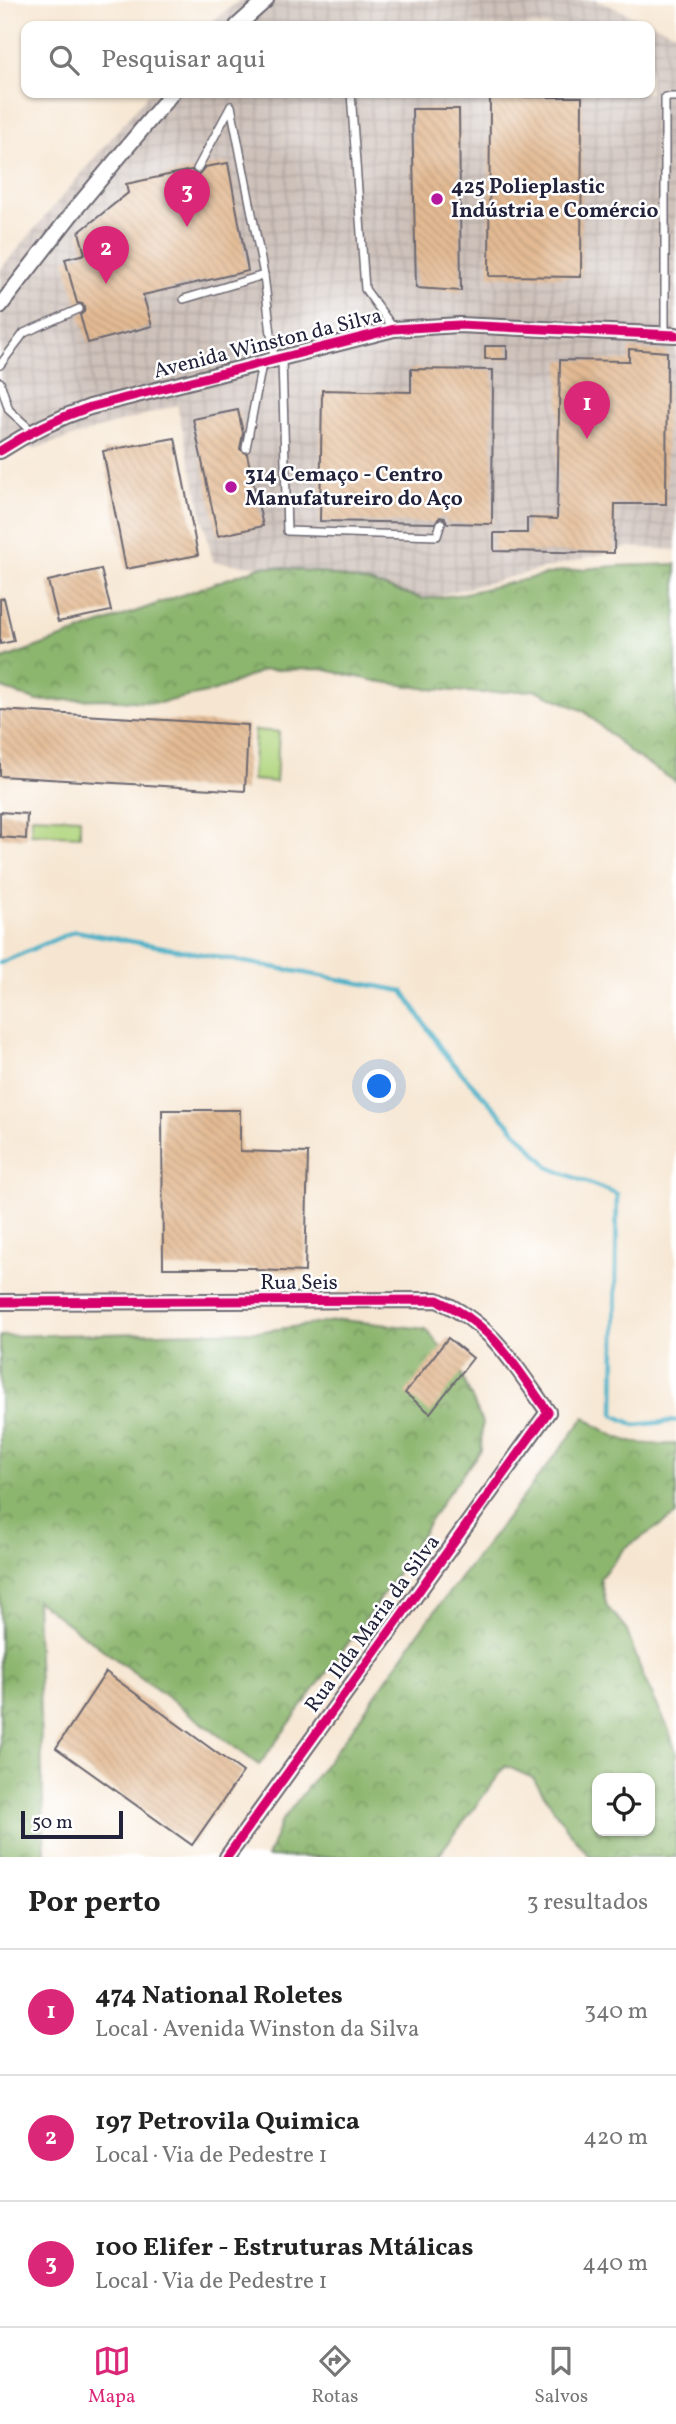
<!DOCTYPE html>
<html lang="pt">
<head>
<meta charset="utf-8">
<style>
  :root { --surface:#fff; --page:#f6f6f6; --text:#222; --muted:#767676; --line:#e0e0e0; --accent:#db2777 }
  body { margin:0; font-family:Vollkorn,serif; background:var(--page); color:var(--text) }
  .controls { position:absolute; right:21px; bottom:21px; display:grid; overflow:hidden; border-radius:14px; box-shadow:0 2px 5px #0004 }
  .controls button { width:63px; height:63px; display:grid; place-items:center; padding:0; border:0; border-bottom:2px solid var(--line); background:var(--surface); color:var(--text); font:35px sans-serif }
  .scale { position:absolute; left:21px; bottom:18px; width:102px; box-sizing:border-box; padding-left:7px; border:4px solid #22223b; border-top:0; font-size:19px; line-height:24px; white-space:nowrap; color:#22223b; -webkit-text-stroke:5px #fff; paint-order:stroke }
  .you { position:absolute; left:380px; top:1087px; width:24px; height:24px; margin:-18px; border:5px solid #fff; border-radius:50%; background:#1a73e8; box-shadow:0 0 0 10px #1a73e833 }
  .badge { display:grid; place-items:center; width:46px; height:46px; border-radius:50%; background:var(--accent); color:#fff; font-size:23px; font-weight:700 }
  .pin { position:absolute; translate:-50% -58px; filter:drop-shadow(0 2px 4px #0008) }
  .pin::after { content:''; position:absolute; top:37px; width:24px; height:21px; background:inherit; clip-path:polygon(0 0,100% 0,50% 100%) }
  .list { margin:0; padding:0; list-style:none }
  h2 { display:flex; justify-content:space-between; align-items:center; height:91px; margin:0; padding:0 28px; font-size:30px }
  h2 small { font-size:23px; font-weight:400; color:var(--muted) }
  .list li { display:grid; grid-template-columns:46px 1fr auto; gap:21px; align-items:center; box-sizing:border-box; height:126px; padding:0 28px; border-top:2px solid var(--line) }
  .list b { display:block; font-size:26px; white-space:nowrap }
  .list p { margin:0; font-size:23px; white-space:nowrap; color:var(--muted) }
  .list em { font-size:23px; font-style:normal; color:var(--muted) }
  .icon { flex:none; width:38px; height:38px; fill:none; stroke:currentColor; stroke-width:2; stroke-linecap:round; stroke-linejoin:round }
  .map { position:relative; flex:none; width:676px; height:1857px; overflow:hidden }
  .search { position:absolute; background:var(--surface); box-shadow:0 2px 5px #0004; left:21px; right:21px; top:21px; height:77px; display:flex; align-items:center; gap:18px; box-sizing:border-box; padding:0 24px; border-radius:14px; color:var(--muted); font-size:26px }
  .sheet { height:469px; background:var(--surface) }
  nav { display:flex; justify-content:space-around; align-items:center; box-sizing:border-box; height:98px; border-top:2px solid var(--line); background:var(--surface); font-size:19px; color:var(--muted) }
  nav a { display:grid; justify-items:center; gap:4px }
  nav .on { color:var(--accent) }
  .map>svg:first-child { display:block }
  .industrial { fill:url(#industrial-grid) }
  .forest { fill:url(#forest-crowns); stroke:#576c54; stroke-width:2; fill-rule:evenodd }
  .pitch { fill:#b1d57f; stroke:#6a7c5d; stroke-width:2 }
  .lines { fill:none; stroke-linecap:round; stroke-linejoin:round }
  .stream { stroke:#48b0c7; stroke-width:4.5 }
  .building { fill:url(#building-back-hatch) }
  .lane-casing { stroke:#6c6770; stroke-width:10 }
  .street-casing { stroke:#6c6770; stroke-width:18 }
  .lane { stroke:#fff; stroke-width:7 }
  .street { stroke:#fff; stroke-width:14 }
  .cycleway-casing { stroke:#fff; stroke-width:13 }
  .cycleway { stroke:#d6006c; stroke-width:9 }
  .poi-dot { fill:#b5179e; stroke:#fff; stroke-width:2.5 }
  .labels { text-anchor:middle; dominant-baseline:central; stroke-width:5; stroke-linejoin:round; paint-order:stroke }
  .poi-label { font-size:21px; font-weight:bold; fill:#22223b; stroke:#fff; text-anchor:start }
  .street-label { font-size:21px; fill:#22223b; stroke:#fff }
</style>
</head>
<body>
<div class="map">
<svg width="676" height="1857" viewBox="0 0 676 1857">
  <defs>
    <pattern id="industrial-grid" width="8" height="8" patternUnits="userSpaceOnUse" patternTransform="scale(1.75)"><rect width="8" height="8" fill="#cec1ba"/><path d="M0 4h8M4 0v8" fill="none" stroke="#b1a6a1"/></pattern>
    <pattern id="forest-crowns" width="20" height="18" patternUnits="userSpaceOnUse" patternTransform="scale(1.75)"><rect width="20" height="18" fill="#8cb66e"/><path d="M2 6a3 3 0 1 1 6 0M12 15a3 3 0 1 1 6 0" fill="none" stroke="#72945c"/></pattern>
    <pattern id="building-back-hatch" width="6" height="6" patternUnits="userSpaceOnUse" patternTransform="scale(1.75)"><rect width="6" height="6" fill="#e3ba93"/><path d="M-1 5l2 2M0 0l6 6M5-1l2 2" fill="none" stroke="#c2a080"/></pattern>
  </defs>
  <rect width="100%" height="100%" fill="#fff"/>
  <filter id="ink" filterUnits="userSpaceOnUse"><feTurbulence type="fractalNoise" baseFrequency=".0143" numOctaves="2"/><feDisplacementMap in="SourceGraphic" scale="14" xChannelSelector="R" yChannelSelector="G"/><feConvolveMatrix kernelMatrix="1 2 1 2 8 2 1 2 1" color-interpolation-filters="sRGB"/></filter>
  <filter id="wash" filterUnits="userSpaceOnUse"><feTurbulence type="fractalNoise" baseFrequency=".00686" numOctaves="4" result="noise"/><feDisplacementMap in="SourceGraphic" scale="28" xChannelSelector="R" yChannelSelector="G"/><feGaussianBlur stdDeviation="1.57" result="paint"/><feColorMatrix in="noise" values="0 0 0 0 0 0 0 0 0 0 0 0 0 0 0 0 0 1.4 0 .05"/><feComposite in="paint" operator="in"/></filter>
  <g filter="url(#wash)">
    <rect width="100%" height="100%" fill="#f6e6d1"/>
    <path class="industrial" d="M240,0H595L676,33V550L630,547L424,599L372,583L318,572L213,562L177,405L36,448L5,447L0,442V270L149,93H650V26H207Z"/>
    <g class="forest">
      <path d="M676,564V782L631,753L584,711L536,690L482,693L429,689L376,681L321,669L264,670L215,691L159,703L104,699L37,701L0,687V660L263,566L318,572L372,583L424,599L457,595L562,571L616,566Z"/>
      <path d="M342,1320L426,1329L459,1369L482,1422L481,1450L444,1499L381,1598L259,1765L36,1600L45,1857H0V1336L264,1331Z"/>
      <path d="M585,1417C616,1442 637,1446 676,1444V1515L625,1548L600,1578L607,1607L625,1626L644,1678L668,1728L676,1752V1857H590L565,1826L533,1778L506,1766L437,1857H267L281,1822L352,1729L424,1625ZM650,1778V1831H597V1778Z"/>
    </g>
    <g class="pitch">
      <path d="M255,730L279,732L276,782L252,780Z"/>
      <path d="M32,816L80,818V836L31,834Z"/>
    </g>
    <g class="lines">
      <path class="stream" d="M0,963L75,931L403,991L446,1056L550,1168L617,1194L614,1415L635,1425L676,1421"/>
    </g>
    <g id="blocks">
      <g class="building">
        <path d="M490,97H582L581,277L489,276Z"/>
        <path d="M412,109H459L461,291L416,288Z"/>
        <path d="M228,163L248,271L143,295L152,326L88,343L80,315L84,312L85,307L82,304L77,303L65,259L85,254L79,232L128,193L126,184L191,170L198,175L205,167Z"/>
        <rect x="485" y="346" width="22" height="13"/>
        <path d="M629,349L667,352L666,504H615L614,553L494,551V533H527V518L557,519L560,360L629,361Z"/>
        <path d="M411,369L493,370L492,524L447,523L445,518L440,517L435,523L320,521L322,390L411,392Z"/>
        <path d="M238,410L243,433L240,449L247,454L263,526L218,536L193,419Z"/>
        <path d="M175,438L198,555L126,569L103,451Z"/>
        <path d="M101,569L111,611L58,622L48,581Z"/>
        <path d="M4,598L14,641L0,644V599Z"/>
        <path d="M0,710L248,725L245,791L0,776Z"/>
        <path d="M0,812L27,814L26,839L0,837Z"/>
        <path d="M162,1110H240V1151L308,1153L305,1272L256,1270V1268H163Z"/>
        <path d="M448,1338L473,1358L430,1413L405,1393Z"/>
        <path d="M106,1672L243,1772L192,1845L56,1748Z"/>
      </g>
    </g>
  </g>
  <g filter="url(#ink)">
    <use href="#blocks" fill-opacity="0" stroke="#6c6770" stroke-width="2"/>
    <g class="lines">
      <defs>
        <g id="lane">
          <path d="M351,93L365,289L394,329"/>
          <path d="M197,169L231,106L264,275L274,359"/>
          <path d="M184,299L264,275"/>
          <path d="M665,334V97H676"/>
          <path d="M282,359L287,531L437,536L441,523"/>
          <path d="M0,365L24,333L79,309"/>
          <path d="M0,382L9,410L32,431"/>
          <path d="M246,448L262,364"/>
        </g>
        <g id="street">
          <path d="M237,26L266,0"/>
          <path d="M0,306L73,212L172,93"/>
          <path d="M0,451C29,432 58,418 90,407L394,329L459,325L676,335"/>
          <path d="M0,1302L437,1300C493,1324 514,1365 548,1412L227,1857"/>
        </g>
      </defs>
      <use href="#lane" class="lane-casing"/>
      <use href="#street" class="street-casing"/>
      <use href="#lane" class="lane"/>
      <use href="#street" class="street"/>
      <defs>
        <g id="cycleway">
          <path d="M0,451C29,432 58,418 90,407L394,329L459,325L676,335"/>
          <path d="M0,1302L437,1300C493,1324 514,1365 548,1412L227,1857"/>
        </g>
      </defs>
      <use href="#cycleway" class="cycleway-casing"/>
      <use href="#cycleway" class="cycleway"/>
    </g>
  </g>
  <g class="poi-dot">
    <circle cx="437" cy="199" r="7"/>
    <circle cx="231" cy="487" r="7"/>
  </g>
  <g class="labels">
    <g class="poi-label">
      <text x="451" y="187">425 Polieplastic<tspan x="451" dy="24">Indústria e Comércio</tspan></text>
      <text x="245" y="475">314 Cemaço - Centro<tspan x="245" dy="24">Manufatureiro do Aço</tspan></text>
    </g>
    <g class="street-label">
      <text transform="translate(268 344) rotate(-14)">Avenida Winston da Silva</text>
      <text x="299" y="1283">Rua Seis</text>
      <text transform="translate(373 1624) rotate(-54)">Rua Ilda Maria da Silva</text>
    </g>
  </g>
</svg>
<div class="controls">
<button><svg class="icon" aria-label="locate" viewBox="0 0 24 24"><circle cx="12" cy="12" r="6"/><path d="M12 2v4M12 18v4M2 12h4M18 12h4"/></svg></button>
</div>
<div class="scale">50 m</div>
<div class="you"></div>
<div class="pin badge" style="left:587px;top:439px">1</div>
<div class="pin badge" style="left:106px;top:284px">2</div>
<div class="pin badge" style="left:187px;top:227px">3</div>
<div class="search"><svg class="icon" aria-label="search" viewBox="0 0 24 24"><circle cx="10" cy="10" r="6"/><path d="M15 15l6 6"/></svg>Pesquisar aqui</div>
</div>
<section class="sheet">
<h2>Por perto<small>3 resultados</small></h2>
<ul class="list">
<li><span class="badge">1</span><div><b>474 National Roletes</b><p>Local · Avenida Winston da Silva</p></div><em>340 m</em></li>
<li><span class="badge">2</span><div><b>197 Petrovila Quimica</b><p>Local · Via de Pedestre 1</p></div><em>420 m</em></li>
<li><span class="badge">3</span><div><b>100 Elifer - Estruturas Mtálicas</b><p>Local · Via de Pedestre 1</p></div><em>440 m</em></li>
</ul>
</section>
<nav>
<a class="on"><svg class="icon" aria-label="map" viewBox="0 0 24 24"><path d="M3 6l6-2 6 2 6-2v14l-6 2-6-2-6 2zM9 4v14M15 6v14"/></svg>Mapa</a>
<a><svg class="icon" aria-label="directions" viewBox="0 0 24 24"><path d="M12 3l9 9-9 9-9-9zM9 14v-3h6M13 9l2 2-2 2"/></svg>Rotas</a>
<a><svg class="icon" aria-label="saved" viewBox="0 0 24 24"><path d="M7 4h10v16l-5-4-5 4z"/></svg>Salvos</a>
</nav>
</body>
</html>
